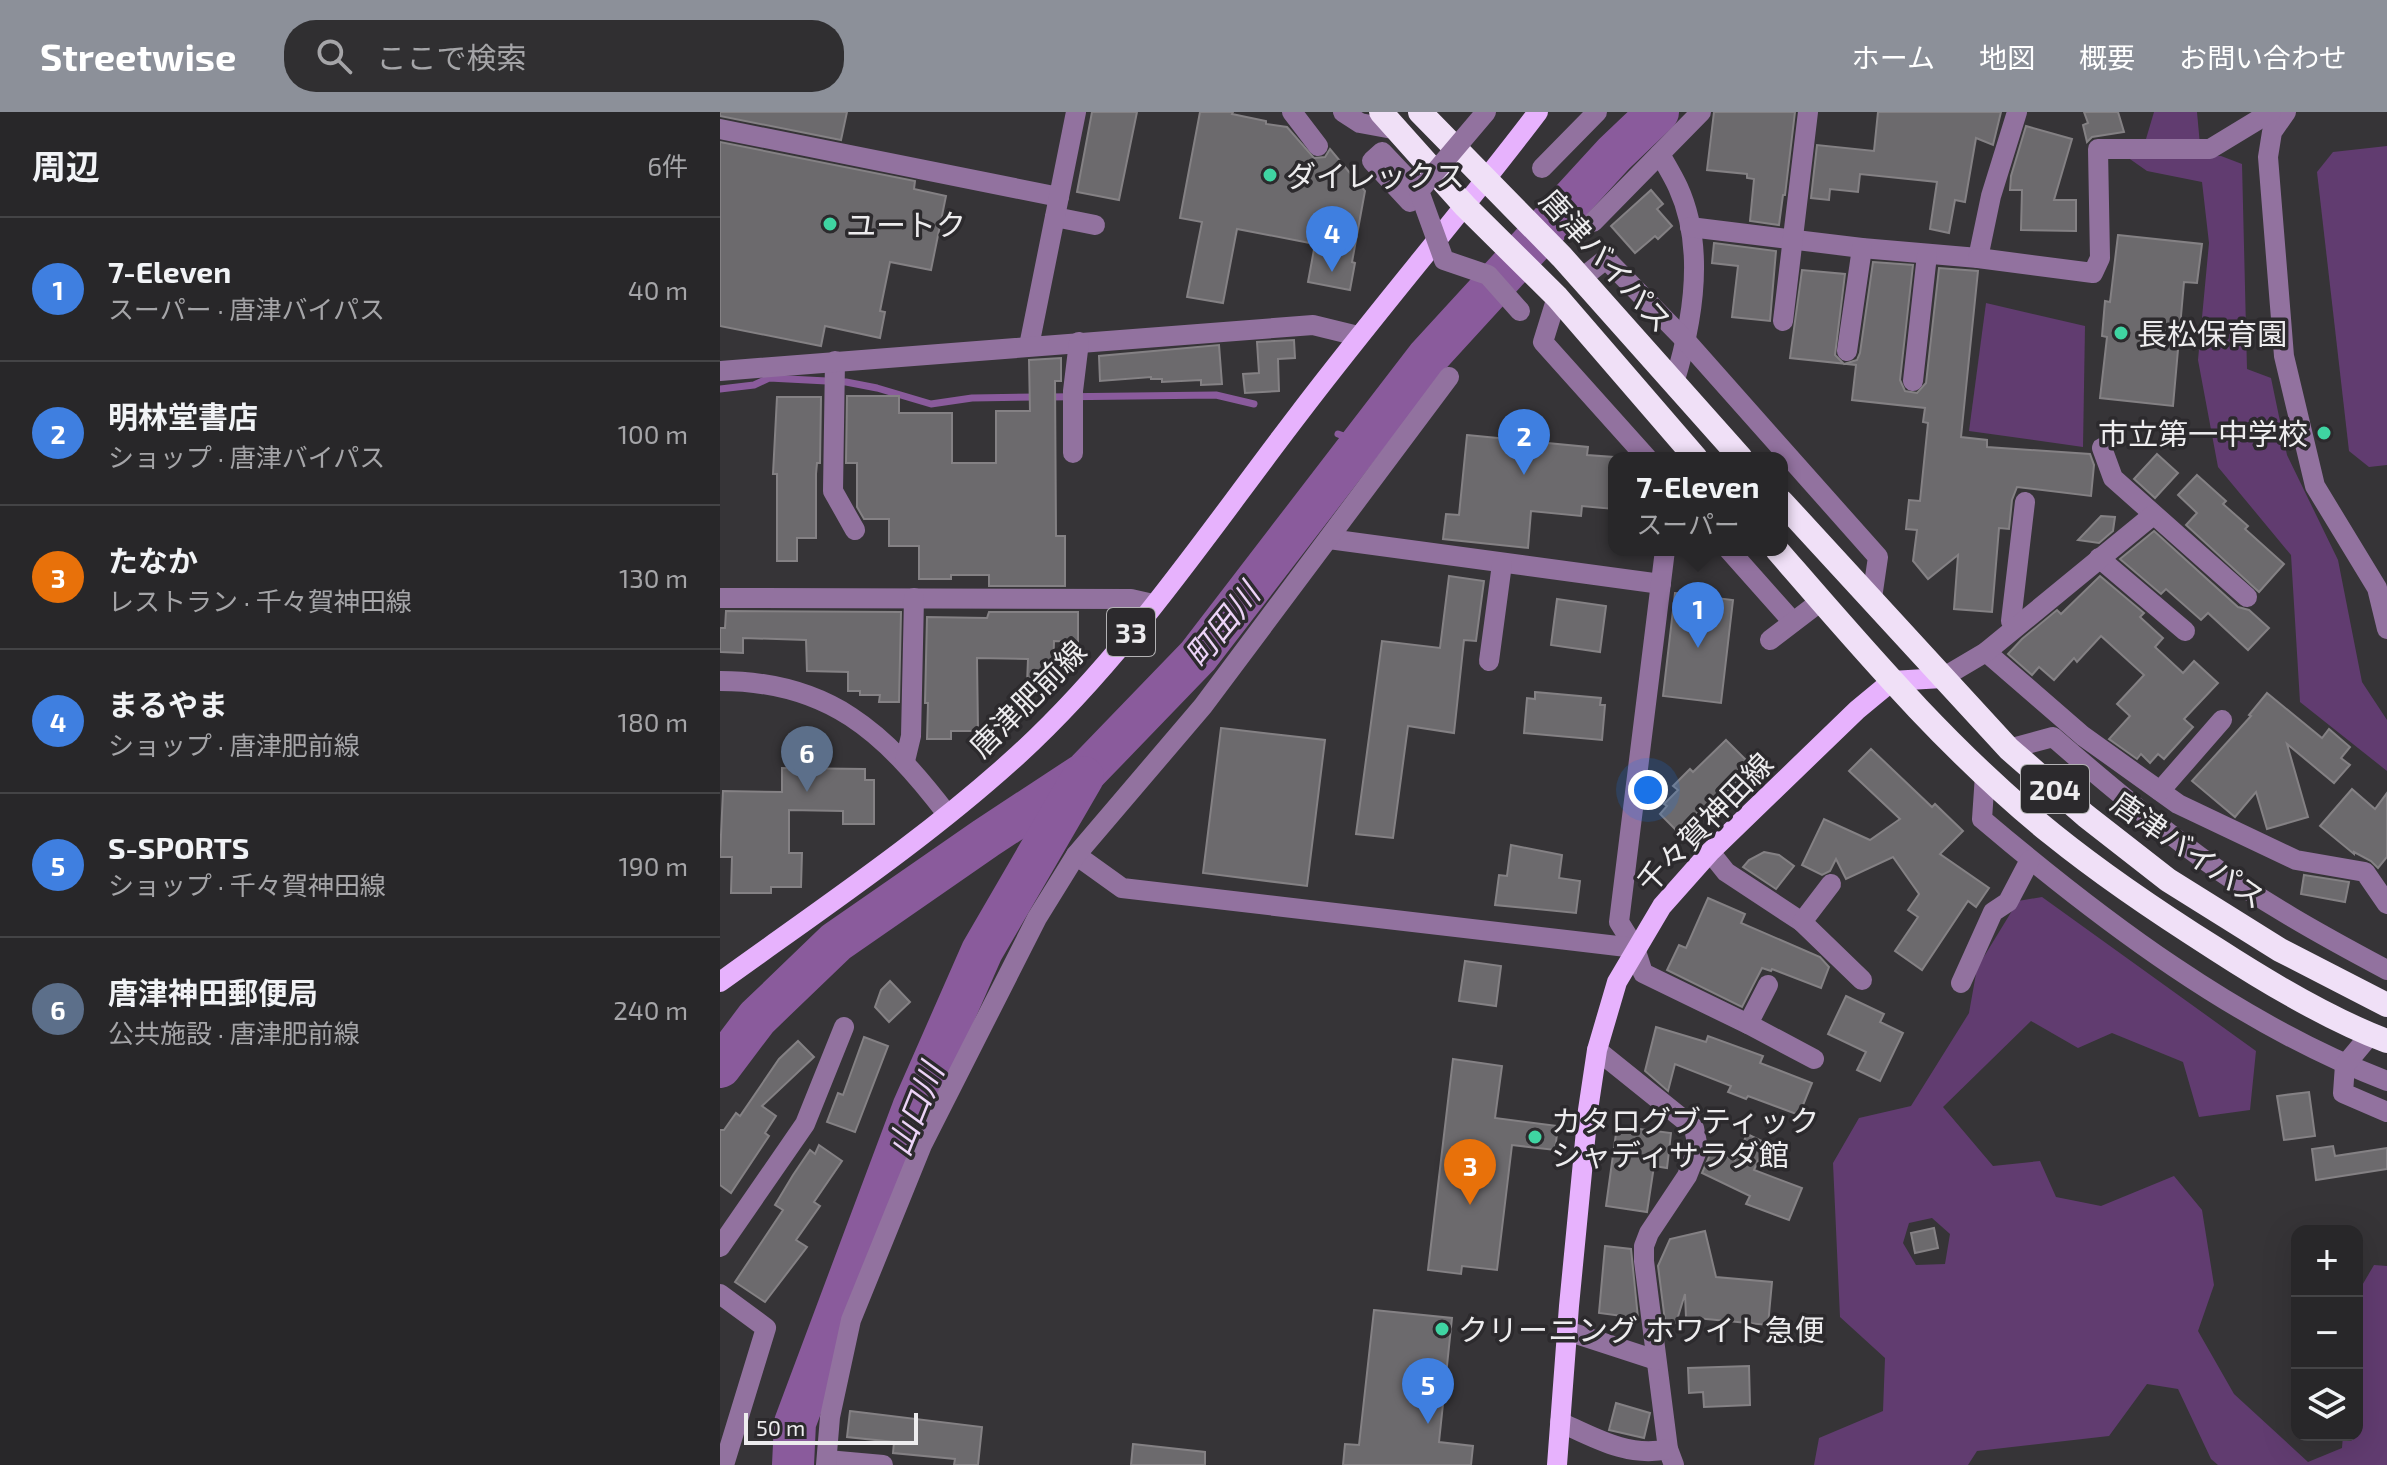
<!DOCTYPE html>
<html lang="ja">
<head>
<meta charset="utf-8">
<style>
  :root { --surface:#282729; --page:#302f31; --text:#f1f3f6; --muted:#a5a5a8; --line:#444446; --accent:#8c9099 }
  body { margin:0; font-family:"Exo 2","Noto Sans JP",sans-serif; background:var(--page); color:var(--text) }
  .controls { position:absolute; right:24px; bottom:24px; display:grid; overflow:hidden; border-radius:16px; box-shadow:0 8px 32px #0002 }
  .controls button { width:72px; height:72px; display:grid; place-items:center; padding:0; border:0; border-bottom:2px solid var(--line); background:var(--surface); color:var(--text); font:40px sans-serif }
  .scale { position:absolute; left:24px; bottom:20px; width:174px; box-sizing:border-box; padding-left:8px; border:4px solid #edecee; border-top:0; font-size:22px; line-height:28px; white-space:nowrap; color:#edecee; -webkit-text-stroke:6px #2c2a2d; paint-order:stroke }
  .you { position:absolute; left:928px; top:678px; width:28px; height:28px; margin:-20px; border:6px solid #fff; border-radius:50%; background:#1a73e8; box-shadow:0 0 0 12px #1a73e833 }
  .badge { display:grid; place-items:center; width:52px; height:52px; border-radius:50%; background:var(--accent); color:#fff; font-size:26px; font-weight:700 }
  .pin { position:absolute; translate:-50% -66px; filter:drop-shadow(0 2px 4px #0008) }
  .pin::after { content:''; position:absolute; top:42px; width:28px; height:24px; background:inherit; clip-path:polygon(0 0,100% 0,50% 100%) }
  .popup { position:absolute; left:888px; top:340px; width:180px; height:104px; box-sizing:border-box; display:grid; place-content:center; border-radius:16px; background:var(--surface); filter:drop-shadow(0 2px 6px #0005); font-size:26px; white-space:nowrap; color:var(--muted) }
  .popup b { font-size:30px; color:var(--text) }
  .popup::after { content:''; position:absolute; left:50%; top:100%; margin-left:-16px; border:16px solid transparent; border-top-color:var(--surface) }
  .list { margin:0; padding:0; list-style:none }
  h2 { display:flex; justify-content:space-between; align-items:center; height:104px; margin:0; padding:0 32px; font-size:34px }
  h2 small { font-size:26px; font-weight:400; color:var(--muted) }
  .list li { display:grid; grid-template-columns:52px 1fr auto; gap:24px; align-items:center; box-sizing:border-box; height:144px; padding:0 32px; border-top:2px solid var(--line) }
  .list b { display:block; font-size:30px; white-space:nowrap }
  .list p { margin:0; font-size:26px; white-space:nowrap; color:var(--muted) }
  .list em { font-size:26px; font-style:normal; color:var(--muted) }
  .icon { flex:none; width:44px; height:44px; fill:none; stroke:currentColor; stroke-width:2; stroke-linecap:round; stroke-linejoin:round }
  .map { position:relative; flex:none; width:1667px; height:1353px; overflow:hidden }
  header { display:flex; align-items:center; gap:48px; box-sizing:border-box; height:112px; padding:0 40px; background:var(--accent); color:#fff }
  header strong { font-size:38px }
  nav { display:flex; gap:44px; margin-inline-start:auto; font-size:28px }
  .search { width:560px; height:72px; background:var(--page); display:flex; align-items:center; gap:20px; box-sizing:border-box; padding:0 28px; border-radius:32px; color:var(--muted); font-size:30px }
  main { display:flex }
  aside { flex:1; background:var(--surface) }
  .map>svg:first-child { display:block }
  .green { fill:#613c70; fill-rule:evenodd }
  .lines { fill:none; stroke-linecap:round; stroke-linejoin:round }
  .stream { stroke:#8a5b9c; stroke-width:7 }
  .river { stroke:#8a5b9c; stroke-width:42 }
  .building { fill:#6c6a6d; stroke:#848184; stroke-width:2 }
  .minor { stroke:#92729f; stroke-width:20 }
  .major { stroke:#e7b2fd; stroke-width:20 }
  .highway { stroke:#f0e0f7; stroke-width:24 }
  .minor-bridge { stroke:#92729f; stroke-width:20 }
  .poi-dot { fill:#3fd4a2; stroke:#2c2a2d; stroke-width:3 }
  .labels { text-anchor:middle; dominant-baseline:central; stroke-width:7; stroke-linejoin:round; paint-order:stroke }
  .shield { fill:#2c2a2d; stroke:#b3b2b4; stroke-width:2 }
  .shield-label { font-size:28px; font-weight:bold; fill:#edecee }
  .poi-label { font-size:30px; fill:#edecee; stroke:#2c2a2d; text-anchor:start }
  .street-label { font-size:30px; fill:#edecee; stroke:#2c2a2d }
  .water-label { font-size:32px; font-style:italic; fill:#ecd3f7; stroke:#2c2a2d }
</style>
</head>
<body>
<header>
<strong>Streetwise</strong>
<div class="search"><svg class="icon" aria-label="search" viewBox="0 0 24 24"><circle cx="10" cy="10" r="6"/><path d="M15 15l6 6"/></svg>ここで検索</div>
<nav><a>ホーム</a><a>地図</a><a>概要</a><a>お問い合わせ</a></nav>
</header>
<main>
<aside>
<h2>周辺<small>6件</small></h2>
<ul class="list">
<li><span class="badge" style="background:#3f7fe0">1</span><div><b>7-Eleven</b><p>スーパー · 唐津バイパス</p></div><em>40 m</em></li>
<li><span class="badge" style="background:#3f7fe0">2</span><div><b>明林堂書店</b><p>ショップ · 唐津バイパス</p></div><em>100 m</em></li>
<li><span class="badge" style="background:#e8710a">3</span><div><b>たなか</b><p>レストラン · 千々賀神田線</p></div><em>130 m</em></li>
<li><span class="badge" style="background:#3f7fe0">4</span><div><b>まるやま</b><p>ショップ · 唐津肥前線</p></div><em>180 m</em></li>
<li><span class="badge" style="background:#3f7fe0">5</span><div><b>S-SPORTS</b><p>ショップ · 千々賀神田線</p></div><em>190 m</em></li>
<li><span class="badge" style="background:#5c6f8a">6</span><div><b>唐津神田郵便局</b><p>公共施設 · 唐津肥前線</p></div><em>240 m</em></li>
</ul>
</aside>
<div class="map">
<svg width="1667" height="1353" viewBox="0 0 1667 1353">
  <rect width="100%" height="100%" fill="#363437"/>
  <g class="green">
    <path d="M1434,0H1477L1480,33L1426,27Z"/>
    <path d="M1667,34V353L1649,355L1629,339L1597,60L1613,40Z"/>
    <path d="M1501,44L1522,52L1527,257L1551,266L1567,343L1618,448L1642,570L1667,608V659L1580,590L1571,443L1498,355L1478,248L1489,131L1482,70L1427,59L1407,45Z"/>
    <path d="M1266,191L1365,214L1363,335L1249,319Z"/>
    <path d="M1322,785L1536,939L1530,998L1479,1005L1463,950L1392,921L1358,936L1311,909L1223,995L1273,1054L1320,1049L1336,1085L1381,1094L1454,1064L1482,1098L1494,1173L1478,1219L1514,1282L1588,1350L1622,1336L1623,1323H1637V1182L1654,1153L1667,1154V1353H1498L1491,1347L1458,1277L1427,1272L1389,1324L1257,1339L1248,1353H1094L1099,1326L1163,1299L1165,1246L1120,1205L1113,1051L1139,1006L1191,994L1249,901L1257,856L1298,789ZM1212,1106L1230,1122L1225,1152L1196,1153L1183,1131L1189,1111Z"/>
  </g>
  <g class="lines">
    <g class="stream">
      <path d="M0,277L34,273L49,266L126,270L157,276L211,292L252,286L316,285"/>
      <path d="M328,285L496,283L534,292"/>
      <path d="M618,322L643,331"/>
    </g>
    <g class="river">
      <path d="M0,955L37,906L116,830L266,726L365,661L478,544L707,246L894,42L938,0"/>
      <path d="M73,1353L75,1311L193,996L262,839L363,665"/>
    </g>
  </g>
  <g class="building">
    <path d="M0,0H127L121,28L0,4Z"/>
    <path d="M372,0H417L399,88L357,80Z"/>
    <path d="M480,0H513L512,2L546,9V12L567,15L594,46L605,45L610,37L645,79L632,150L635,151L630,178L588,170L595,132L517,117L503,191L467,185L482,110L460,106Z"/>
    <path d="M994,0H1075L1065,83H1063L1059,113L1030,109L1034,67L1027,66V62L987,58Z"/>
    <path d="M1158,0H1281L1273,33L1256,26L1245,90L1235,88L1229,121L1210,117L1217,70L1140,62L1138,80L1110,77L1109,88L1091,86L1097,33L1154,39Z"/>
    <path d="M1364,0H1398L1404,20L1372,25L1367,30L1363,13L1368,11Z"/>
    <path d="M1306,14L1352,27L1334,88H1356V119L1301,118L1302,78H1290L1291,64Z"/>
    <path d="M0,30L195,69L194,77L226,84L211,158L170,150L160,199L165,200L160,226L105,214L101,234L0,214Z"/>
    <path d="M931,78L943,92L937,97L952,114L938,127L935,124L915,141L891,114Z"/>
    <path d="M1398,123L1482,132L1477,171L1464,170L1453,294L1380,286L1387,225L1382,224L1385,189L1390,190Z"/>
    <path d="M994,131L1056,139L1050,209L1012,205L1018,154L992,151Z"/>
    <path d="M1153,150L1193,153L1180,268L1185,279L1197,281L1206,271L1219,156L1258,159L1241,325L1267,328V335L1370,342L1374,353L1371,384L1297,375L1292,388L1289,417L1279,416L1272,500L1234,497L1238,443L1208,467L1193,449L1197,418L1186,417L1189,388L1200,389L1208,311L1203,310L1205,296L1132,288L1136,253L1070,246L1082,158L1125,162L1115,243L1124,252L1137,248L1140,241Z"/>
    <path d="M574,228L575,246L558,247L559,279L525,281L523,262L539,261L537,230Z"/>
    <path d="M499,233L502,272L481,273V268L442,270V267H431V265L380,269L379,244Z"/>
    <path d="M341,246V269H335L336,424H345V474H269V463H231V467H199V434H169V407H144L137,395V351H126L127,284H179V301H232V351H276V299H310L309,248Z"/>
    <path d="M57,285H101L100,351H97L96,362V426H77V449H57V362H53Z"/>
    <path d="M747,323L868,335L867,343L894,345V397L862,394L861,404L811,399L808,436L723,427L726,402L739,403Z"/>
    <path d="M1437,342L1458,361L1435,386L1414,367Z"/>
    <path d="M1477,363L1506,389L1503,392L1528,414L1525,417L1564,452L1539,480L1466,413L1477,401L1458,383Z"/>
    <path d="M1381,404L1395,405L1393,419L1379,431L1358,428Z"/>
    <path d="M1434,419L1518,495L1529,498L1549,516L1528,538L1488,501L1481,508L1446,477L1441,482L1400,447Z"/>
    <path d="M729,464L764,469L756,529L744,528L734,621L688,614L673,726L636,722L662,529L720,536Z"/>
    <path d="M1380,464L1424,501L1420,505L1443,526L1435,535L1463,561L1474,549L1498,571L1464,607L1473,615L1444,647L1438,642L1430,651L1421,642L1417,647L1389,627L1410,604L1397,592L1424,563L1381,524L1357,550L1354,546L1334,568L1319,555L1312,563L1288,542L1302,527L1337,498L1341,502Z"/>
    <path d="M955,481L1013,488L1001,591L943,584Z"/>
    <path d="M837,487L886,494L880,540L831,533Z"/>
    <path d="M6,499L181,500L179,590H159L160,583H140V579H128V560L87,559L86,528L23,526V541L0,540V516H5Z"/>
    <path d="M269,500H358V530L334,529L333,565L326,572H307L308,547L257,546L258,619H231V627H207L208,591H205L207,505L267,506Z"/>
    <path d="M815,580L881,586L880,593H885L882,628L804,621L807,586L815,587Z"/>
    <path d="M1547,581L1602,626L1609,617L1630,635L1621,646L1630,653L1614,671L1567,632L1588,705L1547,717L1536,680L1515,705L1472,669L1531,604L1529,603Z"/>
    <path d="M501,616L605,628L587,774L483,761Z"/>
    <path d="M1006,628L1035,657L1010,681L1005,676L957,719L940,702L947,694L944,692L958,678L953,674L970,657L973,660Z"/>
    <path d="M1151,637L1212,695L1215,692L1243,719L1220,742L1269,776L1256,795L1248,789L1202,858L1175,839L1198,805L1188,798L1199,782L1173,745L1126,767L1116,747L1110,759L1102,763L1082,753L1104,707L1150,728L1180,707L1129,659Z"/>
    <path d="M62,656L145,657V668H154V712H123V699L69,698V741H82L81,775H51V781H11L12,745H0L3,679L62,680Z"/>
    <path d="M1632,677L1655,697L1667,681V745L1658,756L1651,749L1634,740V742L1600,714Z"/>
    <path d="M791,733L842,743L839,766L860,769L856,801L775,793L779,763L787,764Z"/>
    <path d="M1044,740L1059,743L1074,754L1056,777L1023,755L1029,748Z"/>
    <path d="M1584,763L1629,770L1625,790L1581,782Z"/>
    <path d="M988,786L1025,802L1021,811L1100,845L1109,855L1101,876L1052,857L1051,859L1042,856L1022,895L947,858L959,833L966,836Z"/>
    <path d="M745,849L781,854L776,894L739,889Z"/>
    <path d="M170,869L190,890L169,910L155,895L161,878Z"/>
    <path d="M1126,884L1164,902L1160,910L1183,921L1160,969L1137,958L1146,940L1108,922Z"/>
    <path d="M936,915L986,930L988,924L1043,944L1040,951L1092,971L1079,1003L1028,984L1026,987L1008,980L1011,974L955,952L948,979L925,959Z"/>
    <path d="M144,925L168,934L135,1020L107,1010L118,981L123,983Z"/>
    <path d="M78,929L94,945L42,994L56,1004L45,1021L49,1024L11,1081L0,1073V1018H4L16,1001L20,1004L59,947Z"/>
    <path d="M733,947L782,954L775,1006L838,1014L835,1038L792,1033L777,1158L742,1154L741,1162L708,1158Z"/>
    <path d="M1589,980L1595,1024L1564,1028L1557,984Z"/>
    <path d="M897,1014L951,1021L947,1056L934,1054L927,1100L886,1094Z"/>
    <path d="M1027,1022L1046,1031L1034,1058L1082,1076L1069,1108L1026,1092L1030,1084L982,1061L992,1038L1015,1048Z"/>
    <path d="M99,1033L122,1049L94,1090L100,1094L76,1128L87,1135L45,1190L15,1170L63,1098L55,1093L73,1063L90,1038L95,1042Z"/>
    <path d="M1613,1034L1615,1044L1667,1036V1057L1596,1068L1592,1037Z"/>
    <path d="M1214,1116L1218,1136L1195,1141L1191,1121Z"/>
    <path d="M985,1119L996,1165L1052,1170L1048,1213L966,1205L965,1182L956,1211L945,1209L938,1154L950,1127Z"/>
    <path d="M885,1134L911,1137L918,1206L879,1201Z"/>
    <path d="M654,1198L732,1206L719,1330L753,1334L751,1353H623L625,1332L639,1333Z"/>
    <path d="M1029,1254L1030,1293L984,1295L983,1280L969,1281L968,1256Z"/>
    <path d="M896,1291L930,1301L924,1326L889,1318Z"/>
    <path d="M130,1299L262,1315L258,1353H234L235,1347L173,1341L174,1330L127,1325Z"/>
    <path d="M413,1332L485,1340V1353H411Z"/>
  </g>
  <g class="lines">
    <g class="minor">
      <path d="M572,0L598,34"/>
      <path d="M623,0L640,11L678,18"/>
      <path d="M1566,0L1552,20L1548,45L1564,244L1595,374L1657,476L1667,517"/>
      <path d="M0,17L339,85"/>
      <path d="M940,42C946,53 953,64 958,75C986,136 973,210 954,271"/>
      <path d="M822,56L877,0"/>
      <path d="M690,90L652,49L662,40L699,79"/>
      <path d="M335,105L375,113"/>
      <path d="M873,110L981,0"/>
      <path d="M970,115L1142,136L1258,146L1271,84L1297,0"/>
      <path d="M1258,146L1373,161L1380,146L1378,37H1490L1551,0"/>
      <path d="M862,166L886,147L967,230L1158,445L1152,486"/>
      <path d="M837,185L823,230L927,346"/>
      <path d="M1063,209L1088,0"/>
      <path d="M309,234L356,0"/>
      <path d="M1127,239L1142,136"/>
      <path d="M115,249L113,379L135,418"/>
      <path d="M0,259L593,213L638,224"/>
      <path d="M1193,269L1207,143"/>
      <path d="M1382,336L1393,366L1527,485"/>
      <path d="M353,341V279L359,230"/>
      <path d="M609,427L941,472"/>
      <path d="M945,438L899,810L915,836L923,861L1028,912"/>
      <path d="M1009,438L1073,510"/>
      <path d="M1379,446L1465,519"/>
      <path d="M0,486L411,487L433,492"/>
      <path d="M1295,515L1291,509L1305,390"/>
      <path d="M1050,528L1101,489"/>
      <path d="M1266,540L1363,624L1458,692L1576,748L1645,760L1667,792"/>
      <path d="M769,549L782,452"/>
      <path d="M1222,566L1266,540L1433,403"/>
      <path d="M0,569C109,569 164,620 227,702"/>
      <path d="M1289,637L1333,625C1380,666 1429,707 1479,744C1538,788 1603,824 1667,858"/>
      <path d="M185,649L191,624L194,486"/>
      <path d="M1265,663L1262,707C1382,809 1519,912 1667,969"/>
      <path d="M1440,679L1502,608"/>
      <path d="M990,740L1006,760L1082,810"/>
      <path d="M356,743L402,776L915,836"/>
      <path d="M1111,772L1082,810L1142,868"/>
      <path d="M1241,871L1273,800L1288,790L1310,748"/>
      <path d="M1048,873L1028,912L1094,947"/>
      <path d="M1650,923L1625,953L1623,981L1667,1000"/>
      <path d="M877,938L974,1016L978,1036L967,1064L929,1121L924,1134V1149L948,1337L954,1353"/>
      <path d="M0,1135L85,1012L124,915"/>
      <path d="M0,1182L46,1216L4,1353"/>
      <path d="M847,1219L936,1248"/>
      <path d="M840,1310C875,1326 909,1346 948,1337"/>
      <path d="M107,1348L163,1353"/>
      <path d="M106,1353L110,1305L131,1208L202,1033L317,806L356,743L483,594L729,265"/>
    </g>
    <g class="major">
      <path d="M0,870C101,797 206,727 298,643C406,544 489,419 578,303C656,200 740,103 818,0"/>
      <path d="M837,1353L849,1194L868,998L877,938L897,870L942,794L990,740L1137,598L1172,569L1222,566"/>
    </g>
    <g class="highway">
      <path d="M661,0L745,94L837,185L976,346"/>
      <path d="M700,0L842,145L1021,346"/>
      <path d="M1062,390L1289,637L1366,704L1448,768L1560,838L1667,893"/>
      <path d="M1057,438C1143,537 1229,639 1332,722C1384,764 1439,801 1496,837C1547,870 1610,908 1667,929"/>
    </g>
    <path class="minor-bridge" d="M766,0L699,79L724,148L768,163L800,199"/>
  </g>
  <g class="poi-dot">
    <circle cx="550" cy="63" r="8"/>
    <circle cx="110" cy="112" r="8"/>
    <circle cx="1401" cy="221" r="8"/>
    <circle cx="1604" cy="321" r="8"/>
    <circle cx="815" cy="1025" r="8"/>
    <circle cx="722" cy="1217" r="8"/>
  </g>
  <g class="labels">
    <g class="shield">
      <rect x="387" y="496" width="48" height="48" rx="6"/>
      <rect x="1301" y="653" width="68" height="48" rx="6"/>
    </g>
    <g class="shield-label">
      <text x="411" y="520">33</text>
      <text x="1335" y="677">204</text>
    </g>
    <g class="poi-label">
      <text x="566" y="63">ダイレックス</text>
      <text x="126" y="112">ユートク</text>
      <text x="1417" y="221">長松保育園</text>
      <text x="1588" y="321" text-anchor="end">市立第一中学校</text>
      <text x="831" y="1008">カタログブティック<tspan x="831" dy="34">シャディサラダ館</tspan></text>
      <text x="738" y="1217">クリーニング ホワイト急便</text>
    </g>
    <g class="street-label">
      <text transform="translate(887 148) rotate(48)">唐津バイパス</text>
      <text transform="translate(307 586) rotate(-45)">唐津肥前線</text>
      <text transform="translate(984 710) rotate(-46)">千々賀神田線</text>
      <text transform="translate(1469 737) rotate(35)">唐津バイパス</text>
    </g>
    <g class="water-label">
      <text transform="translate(501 512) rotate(-51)">町田川</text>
      <text transform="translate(194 997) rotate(-68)">山口川</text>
    </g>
  </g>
</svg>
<div class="controls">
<button>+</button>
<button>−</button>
<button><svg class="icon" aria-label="layers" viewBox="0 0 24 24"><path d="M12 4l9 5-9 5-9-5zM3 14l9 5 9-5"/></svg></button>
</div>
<div class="scale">50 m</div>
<div class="you"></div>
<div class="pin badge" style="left:978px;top:536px;background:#3f7fe0">1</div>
<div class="popup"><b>7-Eleven</b>スーパー</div>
<div class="pin badge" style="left:804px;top:363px;background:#3f7fe0">2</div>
<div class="pin badge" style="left:750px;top:1093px;background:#e8710a">3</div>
<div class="pin badge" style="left:612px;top:160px;background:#3f7fe0">4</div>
<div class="pin badge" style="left:708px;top:1312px;background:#3f7fe0">5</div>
<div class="pin badge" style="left:87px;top:680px;background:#5c6f8a">6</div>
</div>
</main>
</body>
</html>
